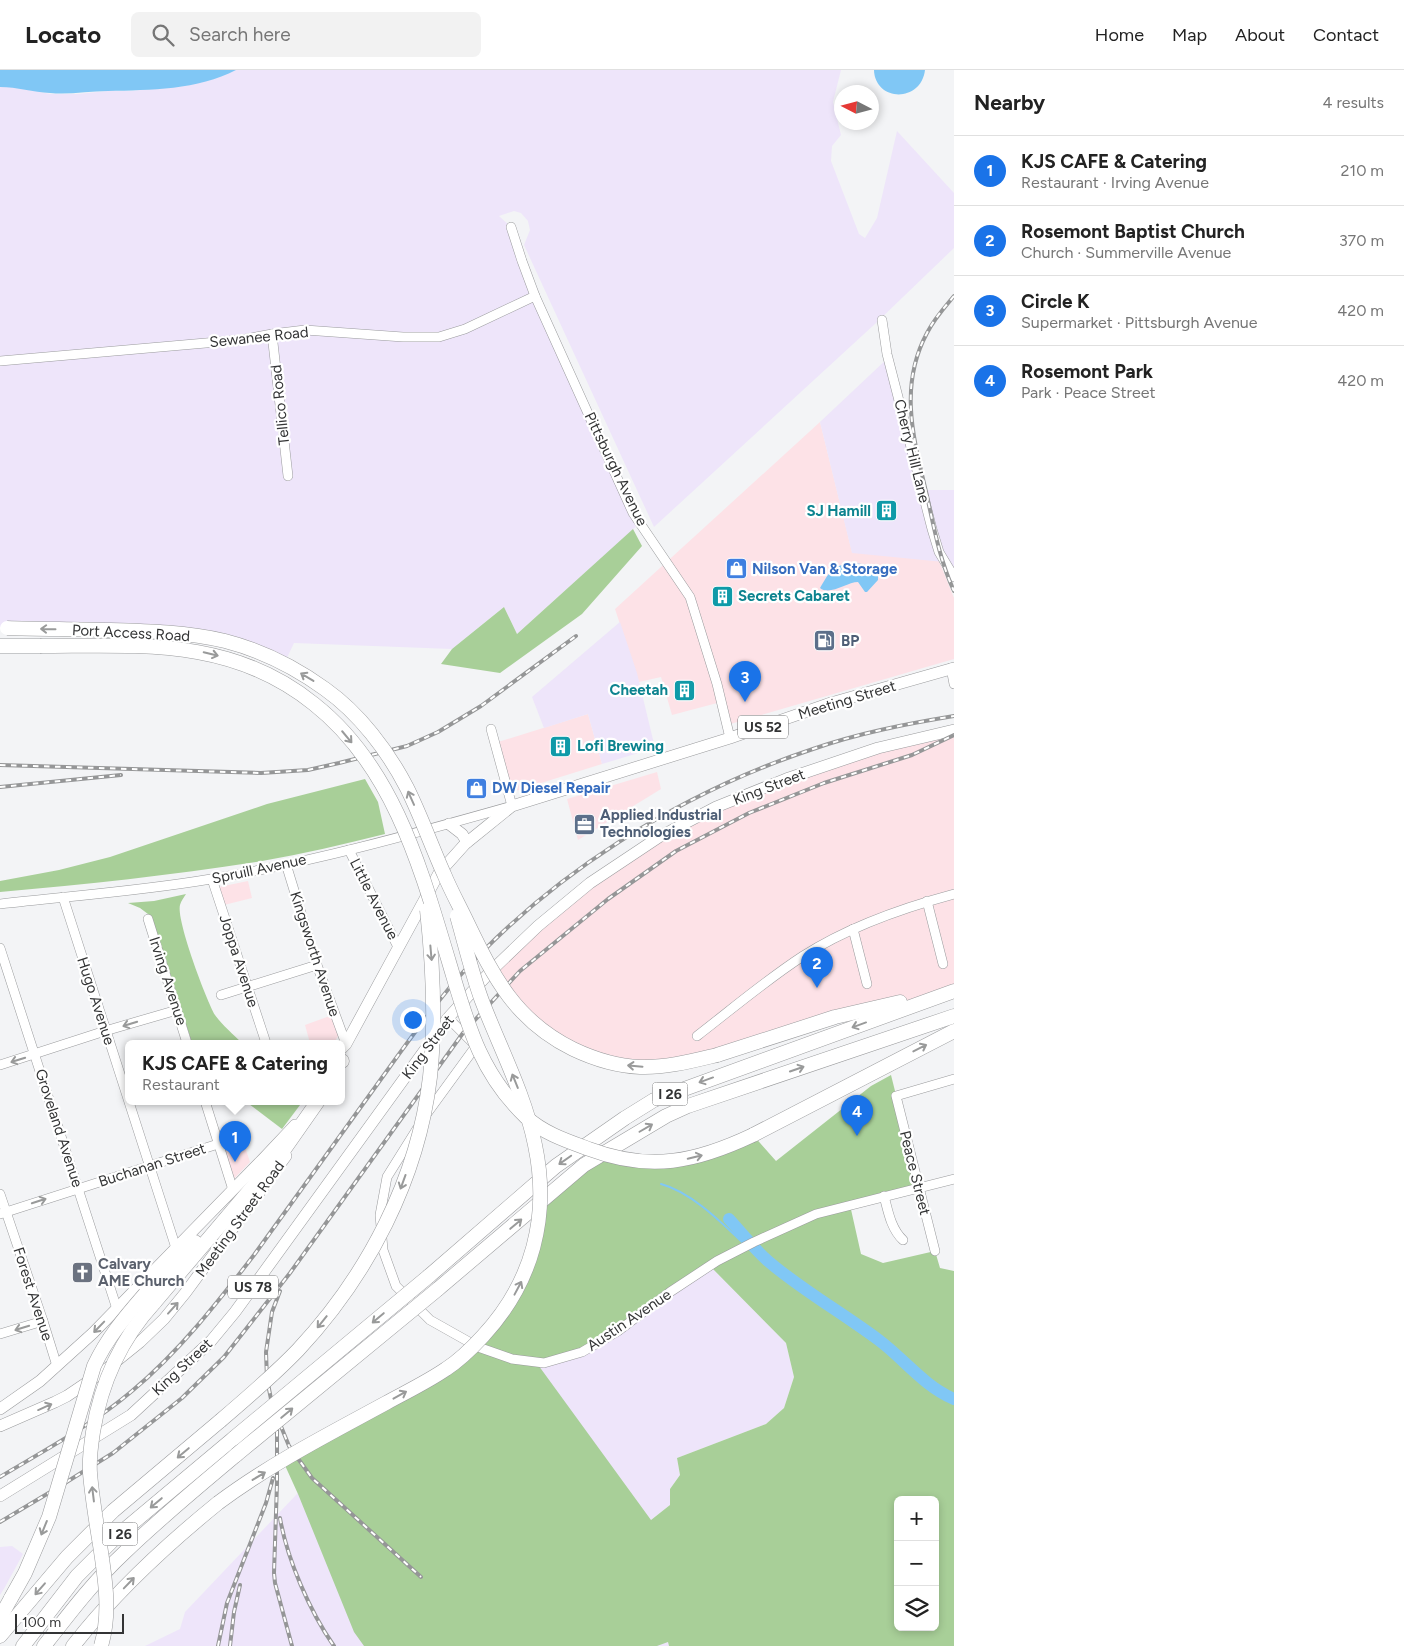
<!DOCTYPE html>
<html lang="en">
<head>
<meta charset="utf-8">
<style>
  :root { --surface:#fff; --page:#f2f2f2; --text:#222; --muted:#767676; --line:#e0e0e0; --accent:#1a73e8 }
  body { margin:0; font-family:Figtree,sans-serif; background:var(--page); color:var(--text) }
  .controls { position:absolute; right:15px; bottom:15px; display:grid; overflow:hidden; border-radius:8px; box-shadow:0 2px 8px #0003 }
  .controls button { width:45px; height:45px; display:grid; place-items:center; padding:0; border:0; border-bottom:1px solid var(--line); background:var(--surface); color:var(--text); font:25px sans-serif }
  .compass { position:absolute; left:834px; top:15px; width:45px; height:45px; border-radius:50%; background:var(--surface); box-shadow:0 2px 8px #0003; rotate:276deg }
  .scale { position:absolute; left:15px; bottom:12px; width:109px; box-sizing:border-box; padding-left:5px; border:2px solid #333435; border-top:0; font-size:14px; line-height:18px; white-space:nowrap; color:#333435; -webkit-text-stroke:4px #fff; paint-order:stroke }
  .you { position:absolute; left:412px; top:949px; width:18px; height:18px; margin:-12px; border:4px solid #fff; border-radius:50%; background:#1a73e8; box-shadow:0 0 0 8px #1a73e833 }
  .badge { display:grid; place-items:center; width:32px; height:32px; border-radius:50%; background:var(--accent); color:#fff; font-size:16px; font-weight:700 }
  .pin { position:absolute; translate:-50% -41px; filter:drop-shadow(0 1px 2px #0008) }
  .pin::after { content:''; position:absolute; top:26px; width:18px; height:15px; background:inherit; clip-path:polygon(0 0,100% 0,50% 100%) }
  .popup { position:absolute; left:125px; top:970px; width:220px; height:65px; box-sizing:border-box; display:grid; place-content:center; border-radius:8px; background:var(--surface); filter:drop-shadow(0 1px 4px #0005); font-size:16px; white-space:nowrap; color:var(--muted) }
  .popup b { font-size:19px; color:var(--text) }
  .popup::after { content:''; position:absolute; left:50%; top:100%; margin-left:-10px; border:10px solid transparent; border-top-color:var(--surface) }
  .list { margin:0; padding:0; list-style:none }
  h2 { display:flex; justify-content:space-between; align-items:center; height:65px; margin:0; padding:0 20px; font-size:21px }
  h2 small { font-size:16px; font-weight:400; color:var(--muted) }
  .list li { display:grid; grid-template-columns:32px 1fr auto; gap:15px; align-items:center; box-sizing:border-box; height:70px; padding:0 20px; border-top:1px solid var(--line) }
  .list b { display:block; font-size:19px; white-space:nowrap }
  .list p { margin:0; font-size:16px; white-space:nowrap; color:var(--muted) }
  .list em { font-size:16px; font-style:normal; color:var(--muted) }
  .icon { flex:none; width:28px; height:28px; fill:none; stroke:currentColor; stroke-width:2; stroke-linecap:round; stroke-linejoin:round }
  .map { position:relative; flex:none; width:954px; height:1576px; overflow:hidden }
  header { display:flex; align-items:center; gap:30px; box-sizing:border-box; height:70px; padding:0 25px; background:var(--surface); border-bottom:1px solid var(--line) }
  header strong { font-size:24px }
  nav { display:flex; gap:28px; margin-inline-start:auto; font-size:18px }
  .search { width:350px; height:45px; background:var(--page); display:flex; align-items:center; gap:12px; box-sizing:border-box; padding:0 18px; border-radius:8px; color:var(--muted); font-size:19px }
  main { display:flex }
  aside { flex:1; background:var(--surface) }
  .map>svg:first-child { display:block }
  .commercial { fill:#fde2e7 }
  .industrial { fill:#eee5fa }
  .green { fill:#a8cf98; fill-rule:evenodd }
  .water { fill:#80c7f5 }
  .lines { fill:none; stroke-linecap:round; stroke-linejoin:round }
  .stream { stroke:#80c7f5; stroke-width:2 }
  .river { stroke:#80c7f5; stroke-width:12 }
  .minor-casing { stroke:#9a9b9d; stroke-width:10 }
  .major-casing { stroke:#9a9b9d; stroke-width:12 }
  .highway-casing { stroke:#9a9b9d; stroke-width:15 }
  .minor { stroke:#fff; stroke-width:9 }
  .major { stroke:#fff; stroke-width:11 }
  .highway { stroke:#fff; stroke-width:14 }
  .rail-casing { stroke:#959697; stroke-width:4 }
  .rail { stroke:#fff; stroke-width:2; stroke-dasharray:5.5; stroke-linecap:butt }
  .highway-bridge-casing { stroke:#9a9b9d; stroke-width:15; stroke-linecap:butt }
  .highway-bridge { stroke:#fff; stroke-width:14 }
  .oneway { stroke:#999a9a }
  .labels { text-anchor:middle; dominant-baseline:central; stroke-width:4.5; stroke-linejoin:round; paint-order:stroke }
  .shield { fill:#fff; stroke:#707172; stroke-width:1 }
  .shield-label { font-size:14px; font-weight:bold; fill:#333435 }
  .street-label { font-size:15px; fill:#333435; stroke:#fff }
  .culture-label { font-size:15px; font-weight:bold; fill:#0d838f; stroke:#fff; text-anchor:end }
  .shop-label { font-size:15px; font-weight:bold; fill:#366cbe; stroke:#fff; text-anchor:start }
  .service-label { font-size:15px; font-weight:bold; fill:#4e5e75; stroke:#fff; text-anchor:start }
  .worship-label { font-size:15px; font-weight:bold; fill:#5b616d; stroke:#fff; text-anchor:start }
</style>
</head>
<body>
<header>
<strong>Locato</strong>
<div class="search"><svg class="icon" aria-label="search" viewBox="0 0 24 24"><circle cx="10" cy="10" r="6"/><path d="M15 15l6 6"/></svg>Search here</div>
<nav><a>Home</a><a>Map</a><a>About</a><a>Contact</a></nav>
</header>
<main>
<div class="map">
<svg width="954" height="1576" viewBox="0 0 954 1576">
  <rect width="100%" height="100%" fill="#f3f4f6"/>
  <g class="commercial">
    <path d="M820,352L852,482L939,491L954,528V589L727,655L721,632L672,645L661,607L639,612L615,539Z"/>
    <path d="M588,644L602,694L509,723L495,673Z"/>
    <path d="M954,661V920L835,947L797,959L639,997L552,967L491,901L538,856L659,767L786,709Z"/>
    <path d="M657,702L661,719L578,770L567,729Z"/>
    <path d="M248,811L252,828L220,836L214,818Z"/>
    <path d="M335,944L341,961L334,973H310L305,955Z"/>
    <path d="M244,1074L250,1092L231,1112L220,1080Z"/>
  </g>
  <g class="industrial">
    <path d="M236,0H841L833,32L841,65L832,76L831,91L859,164L865,168L877,148L897,61L954,123V178L876,253L654,457L524,175L530,160L528,151L521,143L514,141L499,146L511,157L522,191L640,453L517,564L504,537L452,579L294,573L284,594L261,584L147,561L0,558V17H12L51,24H77L107,21H131L184,16L207,11Z"/>
    <path d="M888,288L922,420H954V507L944,492L852,483L820,352Z"/>
    <path d="M620,552L637,603L655,678L602,694L588,644L544,658L532,627Z"/>
    <path d="M710,1196L786,1273L794,1307L784,1338L766,1354L677,1388L680,1405L670,1419V1435L651,1450L535,1292Z"/>
    <path d="M388,1328L658,1543L669,1576H145L180,1559L185,1542Z"/>
    <path d="M12,1476L23,1484L5,1517L0,1525V1477Z"/>
  </g>
  <g class="green">
    <path d="M633,459L642,476L582,544L500,603L441,594L452,579L504,537L517,564Z"/>
    <path d="M365,709L378,732L385,764C344,774 303,784 262,791C175,805 88,814 0,822V811L59,800L110,787L267,734Z"/>
    <path d="M186,824C184,827 181,831 180,835C176,850 206,929 215,945C222,955 233,964 242,973H192L152,847L140,838L128,833L154,831Z"/>
    <path d="M891,1005L919,1117L850,1135L861,1184L883,1193L935,1181L940,1198L954,1201V1576H669L668,1572L657,1576H364L354,1562L298,1424L283,1391L437,1305L508,1237L541,1132L603,1084L653,1092L753,1065L776,1091L871,1016ZM710,1196L786,1273L794,1307L784,1338L766,1354L677,1388L680,1405L670,1419V1435L651,1450L536,1292L582,1282ZM898,1430H935V1557H898Z"/>
    <path d="M245,1031H303L282,1059Z"/>
  </g>
  <g class="water">
    <path d="M0,0H236C198,20 150,20 108,21C88,21 69,25 50,23C33,22 17,17 0,17Z"/>
    <path d="M874,0H925C921,33 875,32 874,0Z"/>
    <path d="M849,493L863,494L872,497L878,505V510L867,522H865L858,512C847,512 830,526 820,518C829,503 831,497 849,493Z"/>
  </g>
  <g class="lines">
    <g class="stream">
      <path d="M661,1114C691,1122 721,1152 743,1173"/>
      <path d="M749,1178L805,1224L925,1308"/>
    </g>
    <path class="river" d="M729,1149C742,1163 754,1179 768,1191C803,1221 843,1243 880,1271C905,1290 924,1316 954,1329"/>
    <defs>
      <g id="minor">
        <path d="M511,157L522,191L535,226L633,443L690,527L717,614L730,668"/>
        <path d="M882,250L887,284L932,459L939,482L954,507"/>
        <path d="M272,264L288,406"/>
        <path d="M0,291L240,270L272,264L305,260L403,267H439L465,259L535,226"/>
        <path d="M951,598L954,614"/>
        <path d="M349,780L398,877"/>
        <path d="M286,794L317,895L346,974"/>
        <path d="M212,809L266,973"/>
        <path d="M63,827L176,1178"/>
        <path d="M927,831L943,894"/>
        <path d="M0,834C70,826 141,821 211,809C313,792 413,764 512,736L491,659"/>
        <path d="M148,849L187,973"/>
        <path d="M853,859L867,914"/>
        <path d="M0,878L117,1239"/>
        <path d="M221,925L317,895"/>
        <path d="M697,966C732,939 766,910 803,886C848,857 902,838 954,824"/>
        <path d="M0,995L105,961L177,940"/>
        <path d="M205,1031L233,1120"/>
        <path d="M425,1046L476,976L448,948"/>
        <path d="M417,1059L387,1107L380,1145L383,1180L396,1216L430,1250L478,1277L512,1289L544,1293L582,1282L618,1261L670,1222L717,1191L754,1172L816,1144L954,1109"/>
        <path d="M0,1124L43,1251L57,1296"/>
        <path d="M884,1126C888,1141 891,1159 903,1170"/>
        <path d="M0,1144L218,1074"/>
        <path d="M935,1181L896,1026L954,1009"/>
        <path d="M0,1264L43,1251"/>
      </g>
      <g id="major">
        <path d="M449,754L462,764L467,772"/>
        <path d="M341,979L346,974L439,803L465,774L512,736L730,668L831,633L954,598"/>
        <path d="M0,1339L40,1311L93,1263L263,1089L295,1055"/>
        <path d="M0,1356L55,1332L67,1326L104,1301L140,1272L164,1249L186,1222L286,1086"/>
        <path d="M0,1426L131,1345L211,1271L235,1242L448,948L491,901L538,856L590,813L659,767L716,737L786,709L878,678L954,660"/>
      </g>
      <g id="highway">
        <path d="M0,576H40"/>
        <path d="M717,985L835,947L900,932"/>
        <path d="M341,991H342"/>
        <path d="M753,1065L954,961"/>
        <path d="M429,1206L556,1096L625,1048L654,1030L954,921"/>
        <path d="M438,1219L584,1095L666,1046L688,1036L954,946"/>
        <path d="M145,1224L195,1172"/>
        <path d="M154,1233L283,1081L318,1031"/>
        <path d="M0,1548L11,1528"/>
        <path d="M0,1566L67,1487L113,1441L220,1351"/>
        <path d="M23,1576L77,1506L117,1466L234,1368"/>
        <path d="M44,1576C69,1544 94,1511 124,1483C159,1449 198,1417 236,1385"/>
        <path d="M73,1576C115,1522 165,1476 218,1433"/>
      </g>
    </defs>
    <use href="#minor" class="minor-casing"/>
    <use href="#major" class="major-casing"/>
    <use href="#highway" class="highway-casing"/>
    <use href="#minor" class="minor"/>
    <use href="#major" class="major"/>
    <use href="#highway" class="highway"/>
    <defs>
      <g id="rail">
        <path d="M954,226C944,238 934,249 927,263C898,317 914,370 927,426C934,458 940,491 954,521"/>
        <path d="M0,695L261,703L308,700L339,693L407,676L438,662L481,636L576,566"/>
        <path d="M0,717L121,705"/>
        <path d="M280,1221L272,1242L266,1282L267,1309L277,1359V1413L274,1503L275,1513L292,1576"/>
        <path d="M280,1354L289,1376L312,1408L421,1507"/>
        <path d="M0,1407C45,1380 92,1355 132,1321C179,1282 217,1233 254,1185C295,1129 335,1072 376,1016C402,980 427,944 456,910C549,805 680,723 813,679C859,663 906,654 954,646"/>
        <path d="M280,1448C287,1489 310,1542 334,1576"/>
        <path d="M0,1452L57,1418L113,1383L182,1328L224,1287L290,1203L463,963L520,901L608,829L676,781L749,743L824,713L912,685L954,665"/>
        <path d="M218,1576L227,1533L266,1433L273,1408"/>
        <path d="M230,1576L234,1542L240,1515"/>
      </g>
    </defs>
    <use href="#rail" class="rail-casing"/>
    <use href="#rail" class="rail"/>
    <defs>
      <g id="highway-bridge">
        <path d="M7,558C41,559 76,559 110,560C148,561 187,562 225,571C260,580 296,598 325,619C359,643 388,681 407,718C421,746 431,775 444,804C451,821 460,837 468,854C494,908 516,951 573,979C594,989 616,996 640,997C666,998 692,991 717,985"/>
        <path d="M40,576C139,576 231,567 314,634C394,697 421,799 449,892C467,952 479,1002 526,1047C543,1063 567,1071 589,1079C650,1102 696,1092 753,1065"/>
        <path d="M220,1351C247,1328 274,1305 298,1280C368,1205 418,1109 430,1007C436,952 433,895 427,840"/>
        <path d="M234,1368L429,1206"/>
        <path d="M236,1385L438,1219"/>
        <path d="M218,1433C270,1394 329,1364 386,1333C406,1322 427,1312 446,1299C460,1290 472,1278 483,1266C533,1212 550,1146 535,1075C525,1025 500,978 482,931C472,904 465,874 457,846"/>
        <path d="M11,1528L25,1503L49,1447L94,1296C107,1268 125,1247 145,1224"/>
        <path d="M101,1576C111,1543 105,1508 100,1475C96,1451 92,1427 90,1403C89,1389 91,1375 93,1362C101,1313 120,1270 154,1233"/>
      </g>
    </defs>
    <use href="#highway-bridge" class="highway-bridge-casing"/>
    <use href="#highway-bridge" class="highway-bridge"/>
  </g>
  <defs><path id="oneway-shaft" d="M-6 0H5M1.5-3L5.5 0L1.5 3" fill="none" stroke-width="1.6" stroke-linecap="round" stroke-linejoin="round" transform="scale(1.25)"/></defs>
  <g class="oneway">
    <use href="#oneway-shaft" transform="translate(48 559) rotate(-179)"/>
    <use href="#oneway-shaft" transform="translate(211 584) rotate(13)"/>
    <use href="#oneway-shaft" transform="translate(307 607) rotate(-149)"/>
    <use href="#oneway-shaft" transform="translate(347 667) rotate(50)"/>
    <use href="#oneway-shaft" transform="translate(411 728) rotate(-114)"/>
    <use href="#oneway-shaft" transform="translate(431 883) rotate(85)"/>
    <use href="#oneway-shaft" transform="translate(130 954) rotate(163)"/>
    <use href="#oneway-shaft" transform="translate(859 955) rotate(160)"/>
    <use href="#oneway-shaft" transform="translate(920 978) rotate(-27)"/>
    <use href="#oneway-shaft" transform="translate(18 990) rotate(163)"/>
    <use href="#oneway-shaft" transform="translate(635 996) rotate(-175)"/>
    <use href="#oneway-shaft" transform="translate(797 999) rotate(-19)"/>
    <use href="#oneway-shaft" transform="translate(706 1010) rotate(160)"/>
    <use href="#oneway-shaft" transform="translate(515 1011) rotate(-112)"/>
    <use href="#oneway-shaft" transform="translate(646 1058) rotate(-30)"/>
    <use href="#oneway-shaft" transform="translate(695 1087) rotate(-14)"/>
    <use href="#oneway-shaft" transform="translate(565 1090) rotate(145)"/>
    <use href="#oneway-shaft" transform="translate(403 1112) rotate(110)"/>
    <use href="#oneway-shaft" transform="translate(39 1131) rotate(-18)"/>
    <use href="#oneway-shaft" transform="translate(516 1154) rotate(-40)"/>
    <use href="#oneway-shaft" transform="translate(518 1218) rotate(-62)"/>
    <use href="#oneway-shaft" transform="translate(173 1238) rotate(-48)"/>
    <use href="#oneway-shaft" transform="translate(378 1248) rotate(140)"/>
    <use href="#oneway-shaft" transform="translate(322 1252) rotate(129)"/>
    <use href="#oneway-shaft" transform="translate(99 1257) rotate(134)"/>
    <use href="#oneway-shaft" transform="translate(22 1258) rotate(163)"/>
    <use href="#oneway-shaft" transform="translate(400 1325) rotate(-29)"/>
    <use href="#oneway-shaft" transform="translate(45 1337) rotate(-24)"/>
    <use href="#oneway-shaft" transform="translate(287 1343) rotate(-40)"/>
    <use href="#oneway-shaft" transform="translate(183 1383) rotate(140)"/>
    <use href="#oneway-shaft" transform="translate(259 1406) rotate(-31)"/>
    <use href="#oneway-shaft" transform="translate(93 1424) rotate(-97)"/>
    <use href="#oneway-shaft" transform="translate(156 1433) rotate(140)"/>
    <use href="#oneway-shaft" transform="translate(44 1458) rotate(112)"/>
    <use href="#oneway-shaft" transform="translate(129 1513) rotate(-46)"/>
    <use href="#oneway-shaft" transform="translate(40 1519) rotate(131)"/>
  </g>
  <defs>
    <symbol id="building-square" viewBox="-11 -11 22 22"><rect x="-9" y="-9" width="18" height="18" rx="4" fill="#0f9aa8" stroke="#fff"/><path d="M-4-6H4V6H1V3H-1V6H-4ZM-2.5-4.3h1.7v1.8h-1.7ZM.8-4.3h1.7v1.8H.8ZM-2.5-1h1.7V.8h-1.7ZM.8-1h1.7V.8H.8Z" fill="#fff"/></symbol>
    <symbol id="shop-square" viewBox="-11 -11 22 22"><rect x="-9" y="-9" width="18" height="18" rx="4" fill="#3f7fe0" stroke="#fff"/><path d="M-5-2.5h2.3a2.7 3.5 0 0 1 5.4 0H5L5.5 6h-11ZM-1.5-2.5h3a1.5 2.3 0 0 0-3 0Z" fill="#fff"/></symbol>
    <symbol id="fuel-square" viewBox="-11 -11 22 22"><rect x="-9" y="-9" width="18" height="18" rx="4" fill="#5c6f8a" stroke="#fff"/><path d="M-5.5-6h7V0h2V4h1.3V-2.5L3-4.5l.8-.8L6-3V5H2.5V1h-1V6h-7ZM-4.2-4.7v3.2H.2V-4.7Z" fill="#fff"/></symbol>
    <symbol id="office-square" viewBox="-11 -11 22 22"><rect x="-9" y="-9" width="18" height="18" rx="4" fill="#5c6f8a" stroke="#fff"/><path d="M-6-3h4V-5.5h4V-3h4V5H-6ZM-1-4.5V-3h2v-1.5ZM-6 0V1H6V0Z" fill="#fff"/></symbol>
    <symbol id="church-square" viewBox="-11 -11 22 22"><rect x="-9" y="-9" width="18" height="18" rx="4" fill="#6b7280" stroke="#fff"/><path d="M-1.2-6h2.4v3.5h3.3v2.4h-3.3V6h-2.4V-.1h-3.3v-2.4h3.3Z" fill="#fff"/></symbol>
  </defs>
  <g fill-rule="evenodd">
    <use href="#building-square" x="874" y="428" width="25" height="25"/>
    <use href="#shop-square" x="724" y="486" width="25" height="25"/>
    <use href="#building-square" x="710" y="514" width="25" height="25"/>
    <use href="#fuel-square" x="812" y="558" width="25" height="25"/>
    <use href="#building-square" x="672" y="608" width="25" height="25"/>
    <use href="#building-square" x="548" y="664" width="25" height="25"/>
    <use href="#shop-square" x="464" y="706" width="25" height="25"/>
    <use href="#office-square" x="572" y="742" width="25" height="25"/>
    <use href="#church-square" x="70" y="1190" width="25" height="25"/>
  </g>
  <g class="labels">
    <g class="shield">
      <rect x="738" y="645.5" width="50" height="23" rx="4"/>
      <rect x="652.5" y="1012.5" width="35" height="23" rx="4"/>
      <rect x="228" y="1205.5" width="50" height="23" rx="4"/>
      <rect x="102.5" y="1452.5" width="35" height="23" rx="4"/>
    </g>
    <g class="shield-label">
      <text x="763" y="657">US 52</text>
      <text x="670" y="1024">I 26</text>
      <text x="253" y="1217">US 78</text>
      <text x="120" y="1464">I 26</text>
    </g>
    <g class="street-label">
      <text transform="translate(259 267) rotate(-6)">Sewanee Road</text>
      <text transform="translate(280 335) rotate(-96)">Tellico Road</text>
      <text transform="translate(912 381) rotate(76)">Cherry Hill Lane</text>
      <text transform="translate(616 399) rotate(64)">Pittsburgh Avenue</text>
      <text transform="translate(131 563) rotate(3)">Port Access Road</text>
      <text transform="translate(847 630) rotate(-17)">Meeting Street</text>
      <text transform="translate(769 717) rotate(-21)">King Street</text>
      <text transform="translate(259 799) rotate(-12)">Spruill Avenue</text>
      <text transform="translate(374 829) rotate(63)">Little Avenue</text>
      <text transform="translate(315 884) rotate(72)">Kingsworth Avenue</text>
      <text transform="translate(239 891) rotate(72)">Joppa Avenue</text>
      <text transform="translate(168 911) rotate(72)">Irving Avenue</text>
      <text transform="translate(96 931) rotate(72)">Hugo Avenue</text>
      <text transform="translate(428 977) rotate(-53)">King Street</text>
      <text transform="translate(59 1058) rotate(72)">Groveland Avenue</text>
      <text transform="translate(152 1095) rotate(-18)">Buchanan Street</text>
      <text transform="translate(915 1103) rotate(76)">Peace Street</text>
      <text transform="translate(240 1149) rotate(-54)">Meeting Street Road</text>
      <text transform="translate(33 1224) rotate(72)">Forest Avenue</text>
      <text transform="translate(629 1250) rotate(-34)">Austin Avenue</text>
      <text transform="translate(182 1297) rotate(-43)">King Street</text>
    </g>
    <g class="culture-label">
      <text x="871" y="441">SJ Hamill</text>
      <text x="738" y="526" text-anchor="start">Secrets Cabaret</text>
      <text x="668" y="620">Cheetah</text>
      <text x="577" y="676" text-anchor="start">Lofi Brewing</text>
    </g>
    <g class="shop-label">
      <text x="752" y="499">Nilson Van &amp; Storage</text>
      <text x="492" y="718">DW Diesel Repair</text>
    </g>
    <g class="service-label">
      <text x="841" y="571">BP</text>
      <text x="600" y="745">Applied Industrial<tspan x="600" dy="17">Technologies</tspan></text>
    </g>
    <g class="worship-label">
      <text x="98" y="1194">Calvary<tspan x="98" dy="17">AME Church</tspan></text>
    </g>
  </g>
</svg>
<div class="controls">
<button>+</button>
<button>−</button>
<button><svg class="icon" aria-label="layers" viewBox="0 0 24 24"><path d="M12 4l9 5-9 5-9-5zM3 14l9 5 9-5"/></svg></button>
</div>
<svg class="compass" viewBox="-18 -18 36 36"><path d="M0-13l5 13h-10z" fill="#e53935"/><path d="M0 13l5-13h-10z" fill="#767676"/></svg>
<div class="scale">100 m</div>
<div class="you"></div>
<div class="pin badge" style="left:235px;top:1092px">1</div>
<div class="popup"><b>KJS CAFE &amp; Catering</b>Restaurant</div>
<div class="pin badge" style="left:817px;top:918px">2</div>
<div class="pin badge" style="left:745px;top:632px">3</div>
<div class="pin badge" style="left:857px;top:1066px">4</div>
</div>
<aside>
<h2>Nearby<small>4 results</small></h2>
<ul class="list">
<li><span class="badge">1</span><div><b>KJS CAFE &amp; Catering</b><p>Restaurant · Irving Avenue</p></div><em>210 m</em></li>
<li><span class="badge">2</span><div><b>Rosemont Baptist Church</b><p>Church · Summerville Avenue</p></div><em>370 m</em></li>
<li><span class="badge">3</span><div><b>Circle K</b><p>Supermarket · Pittsburgh Avenue</p></div><em>420 m</em></li>
<li><span class="badge">4</span><div><b>Rosemont Park</b><p>Park · Peace Street</p></div><em>420 m</em></li>
</ul>
</aside>
</main>
</body>
</html>
